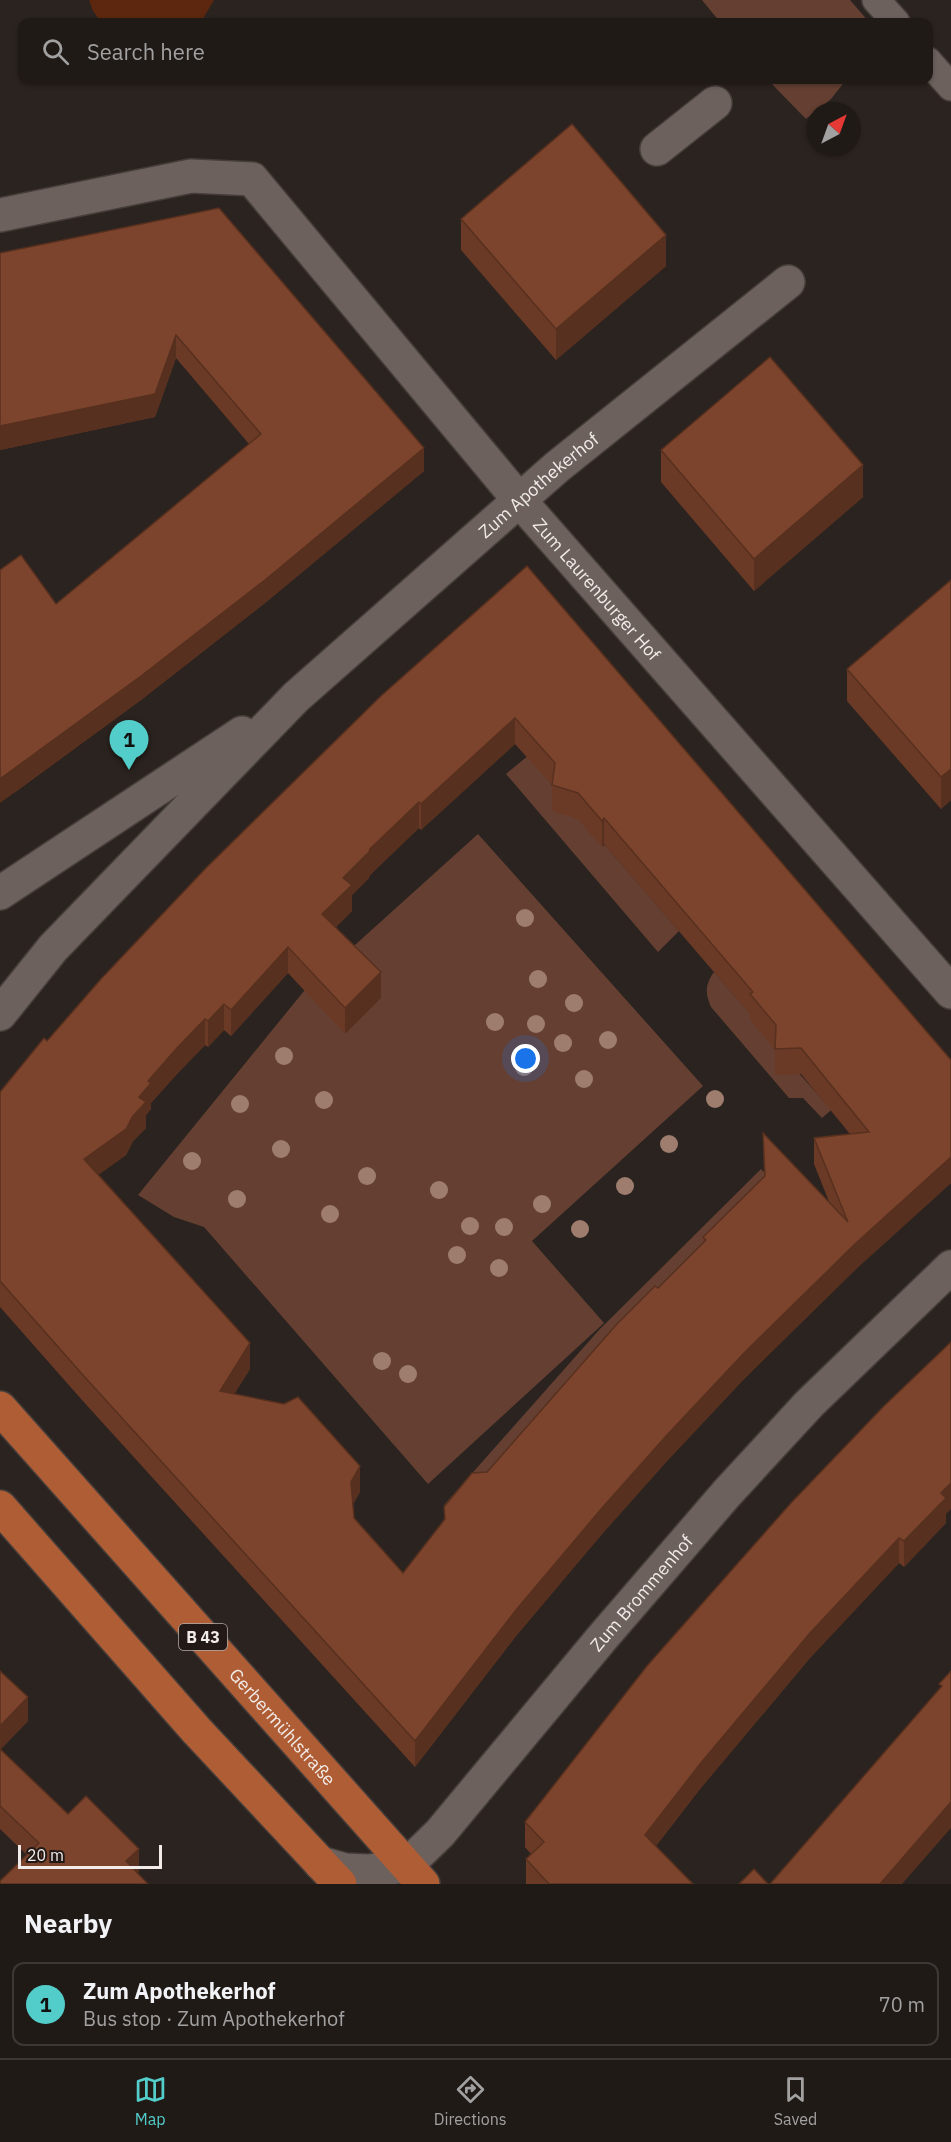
<!DOCTYPE html>
<html lang="en">
<head>
<meta charset="utf-8">
<style>
  :root { --surface:#201a17; --page:#282320; --text:#f1f3f6; --muted:#a2a1a1; --line:#3d3836; --accent:#53cdca }
  body { margin:0; font-family:"IBM Plex Sans",sans-serif; background:var(--page); color:var(--text) }
  .compass { position:absolute; left:807px; top:102px; width:54px; height:54px; border-radius:50%; background:var(--surface); box-shadow:0 2px 4px #0004; rotate:41deg }
  .scale { position:absolute; left:18px; bottom:15px; width:144px; box-sizing:border-box; padding-left:6px; border:3px solid #f1ebe9; border-top:0; font-size:16px; line-height:21px; white-space:nowrap; color:#f1ebe9; -webkit-text-stroke:4px #221916; paint-order:stroke }
  .you { position:absolute; left:526px; top:1059px; width:21px; height:21px; margin:-15px; border:4px solid #fff; border-radius:50%; background:#1a73e8; box-shadow:0 0 0 9px #1a73e833 }
  .badge { display:grid; place-items:center; width:39px; height:39px; border-radius:50%; background:var(--accent); color:#111; font-size:20px; font-weight:700 }
  .pin { position:absolute; translate:-50% -50px; filter:drop-shadow(0 2px 3px #0008) }
  .pin::after { content:''; position:absolute; top:32px; width:21px; height:18px; background:inherit; clip-path:polygon(0 0,100% 0,50% 100%) }
  .list { margin:0; padding:0; list-style:none }
  h2 { display:flex; justify-content:space-between; align-items:center; height:78px; margin:0; padding:0 24px; font-size:26px }
  h2 small { font-size:20px; font-weight:400; color:var(--muted) }
  .list li { display:grid; grid-template-columns:39px 1fr auto; gap:18px; align-items:center; box-sizing:border-box; height:84px; margin:0 12px 12px; padding:0 12px; border:2px solid var(--line); border-radius:12px }
  .list b { display:block; font-size:22px; white-space:nowrap }
  .list p { margin:0; font-size:20px; white-space:nowrap; color:var(--muted) }
  .list em { font-size:20px; font-style:normal; color:var(--muted) }
  .icon { flex:none; width:33px; height:33px; fill:none; stroke:currentColor; stroke-width:2; stroke-linecap:round; stroke-linejoin:round }
  .map { position:relative; flex:none; width:951px; height:1884px; overflow:hidden }
  .search { position:absolute; background:var(--surface); box-shadow:0 2px 4px #0004; left:18px; right:18px; top:18px; height:66px; display:flex; align-items:center; gap:15px; box-sizing:border-box; padding:0 21px; border-radius:12px; color:var(--muted); font-size:22px }
  .sheet { height:174px; background:var(--surface) }
  nav { display:flex; justify-content:space-around; align-items:center; box-sizing:border-box; height:84px; border-top:2px solid var(--line); background:var(--surface); font-size:16px; color:var(--muted) }
  nav a { display:grid; justify-items:center; gap:3px }
  nav .on { color:var(--accent) }
  .map>svg:first-child { display:block }
  .green { fill:#654032 }
  .water { fill:#5c270e }
  .lines { fill:none; stroke-linecap:round; stroke-linejoin:round }
  .lane-casing { stroke:#453d3a; stroke-width:30 }
  .street-casing { stroke:#453d3a; stroke-width:36 }
  .primary-casing { stroke:#453d3a; stroke-width:36 }
  .lane { stroke:#6c615d; stroke-width:27 }
  .street { stroke:#6c615d; stroke-width:33 }
  .primary { stroke:#af5d34; stroke-width:33 }
  .tree { fill:#9e7d6f }
  .wall { fill:#6b3a26; fill-rule:evenodd }
  .shaded-wall { fill:#57301f }
  .building { fill:#7c442c; stroke:#57301f; stroke-width:1.5; fill-rule:evenodd }
  .labels { text-anchor:middle; dominant-baseline:central; stroke-width:5; stroke-linejoin:round; paint-order:stroke }
  .shield { fill:#221916; stroke:#b3acaa; stroke-width:1.5 }
  .shield-label { font-size:16px; font-weight:bold; fill:#f1ebe9 }
  .street-label { font-size:18px; fill:#f1ebe9; stroke:#221916 }
</style>
</head>
<body>
<div class="map">
<svg width="951" height="1884" viewBox="0 0 951 1884">
  <rect width="100%" height="100%" fill="#2b231f"/>
  <g class="green">
    <path d="M702,0H850L869,22H720Z"/>
    <path d="M768,80H846L831,99L806,119Z"/>
    <path d="M529,755L558,792L557,812L568,815L575,812L587,829L602,846L605,845L679,931L658,952L506,774Z"/>
    <path d="M478,834L703,1086L532,1241L604,1323L428,1484L204,1227L174,1217L138,1195L304,991Z"/>
    <path d="M714,972L752,1016L751,1020C774,1049 802,1075 826,1104L837,1105L822,1118L803,1098H789L711,1007C705,993 705,985 714,972Z"/>
    <path d="M761,1169L777,1186L458,1516L444,1505L599,1330Z"/>
  </g>
  <path class="water" d="M89,0H214L201,22H101L93,11Z"/>
  <g class="lines">
    <defs>
      <g id="lane">
        <path d="M876,0L896,22"/>
        <path d="M928,61L951,87"/>
      </g>
      <g id="street">
        <path d="M657,149L715,103"/>
        <path id="s1" d="M0,215L191,176L252,179L520,501L951,992"/>
        <path d="M0,893L242,733"/>
        <path id="s2" d="M0,1014L53,948L296,697L557,467L788,282"/>
        <path id="s3" d="M320,1863L345,1870L368,1871L406,1866L440,1833L602,1638L727,1493L809,1404L951,1267"/>
      </g>
      <g id="primary">
        <path id="s4" d="M0,1408L423,1884"/>
        <path d="M0,1507L197,1731L340,1884"/>
      </g>
    </defs>
    <use href="#lane" class="lane-casing"/>
    <use href="#street" class="street-casing"/>
    <use href="#primary" class="primary-casing"/>
    <use href="#lane" class="lane"/>
    <use href="#street" class="street"/>
    <use href="#primary" class="primary"/>
  </g>
  <g class="tree">
    <circle cx="525" cy="918" r="9"/>
    <circle cx="538" cy="979" r="9"/>
    <circle cx="574" cy="1003" r="9"/>
    <circle cx="495" cy="1022" r="9"/>
    <circle cx="536" cy="1024" r="9"/>
    <circle cx="608" cy="1040" r="9"/>
    <circle cx="563" cy="1043" r="9"/>
    <circle cx="284" cy="1056" r="9"/>
    <circle cx="524" cy="1067" r="9"/>
    <circle cx="584" cy="1079" r="9"/>
    <circle cx="715" cy="1099" r="9"/>
    <circle cx="324" cy="1100" r="9"/>
    <circle cx="240" cy="1104" r="9"/>
    <circle cx="669" cy="1144" r="9"/>
    <circle cx="281" cy="1149" r="9"/>
    <circle cx="192" cy="1161" r="9"/>
    <circle cx="367" cy="1176" r="9"/>
    <circle cx="625" cy="1186" r="9"/>
    <circle cx="439" cy="1190" r="9"/>
    <circle cx="237" cy="1199" r="9"/>
    <circle cx="542" cy="1204" r="9"/>
    <circle cx="330" cy="1214" r="9"/>
    <circle cx="470" cy="1226" r="9"/>
    <circle cx="504" cy="1227" r="9"/>
    <circle cx="580" cy="1229" r="9"/>
    <circle cx="457" cy="1255" r="9"/>
    <circle cx="499" cy="1268" r="9"/>
    <circle cx="382" cy="1361" r="9"/>
    <circle cx="408" cy="1374" r="9"/>
  </g>
  <g class="wall">
    <path d="M219,208L424,471L265,603L141,700L14,793L56,604L249,444L176,358L155,417L0,450V253Z"/>
    <path d="M461,219L666,266L556,360L461,250Z"/>
    <path d="M661,450L863,497L754,591L661,482Z"/>
    <path d="M527,566L951,1060V1183L856,1269L744,1379L667,1461L602,1534L516,1636L415,1767L82,1400L0,1307V1092L47,1041ZM515,744L552,785V811L578,819L602,847L604,844L750,1014V1020L775,1050V1075L801,1074L850,1134L814,1138V1164L830,1204L763,1133L764,1176L703,1237V1243L658,1288L487,1472L444,1507V1521L403,1573L354,1518L353,1504L360,1492L234,1394L250,1369L98,1175L126,1155L133,1141L146,1128V1115L151,1109V1103L177,1074L205,1045L208,1047L224,1030L231,1036L288,973L345,1034L381,998L336,927L352,911V895L369,878L370,875L419,828L421,830Z"/>
    <path d="M951,580V800L941,809L847,701V669Z"/>
    <path d="M946,1514V1523L904,1567L899,1563L810,1658L700,1789L656,1846L693,1884H526V1859L531,1854L525,1847V1822L647,1666Z"/>
    <path d="M0,1671L28,1721L0,1750L68,1814L139,1872L27,1855L0,1829Z"/>
  </g>
  <g class="shaded-wall">
    <path d="M666,235V266L556,360V329Z"/>
    <path d="M176,335V358L155,417L0,450V426Z"/>
    <path d="M424,448V471L265,603L141,700L0,803V779Z"/>
    <path d="M863,465V497L754,591V559Z"/>
    <path d="M515,718V744L421,830V804Z"/>
    <path d="M951,769V800L941,809V777Z"/>
    <path d="M419,802V828L370,875L369,878L352,895V911L322,940V914L343,878L370,849Z"/>
    <path d="M604,818V844L602,847V821Z"/>
    <path d="M288,947V973L231,1036V1010Z"/>
    <path d="M381,972V998L345,1034V1008Z"/>
    <path d="M224,1004V1030L208,1047V1021Z"/>
    <path d="M205,1019V1045L177,1074L151,1103V1109L146,1115V1128L133,1141L126,1155L84,1185V1159L139,1097L148,1081L177,1048Z"/>
    <path d="M951,1157V1183L856,1269L744,1379L667,1461L602,1534L516,1636L415,1767V1741L516,1610L602,1508L667,1435L744,1353L856,1243Z"/>
    <path d="M250,1343V1369L220,1417V1391Z"/>
    <path d="M360,1466V1492L351,1508V1482Z"/>
    <path d="M951,1483V1509L946,1514V1523L904,1567V1541L941,1493Z"/>
    <path d="M899,1538V1563L810,1658L700,1789L645,1860V1835L700,1764L810,1633Z"/>
    <path d="M28,1697V1721L0,1750V1726Z"/>
    <path d="M951,1802V1828L902,1884H880Z"/>
    <path d="M139,1849V1872L126,1884V1861Z"/>
  </g>
  <g class="building">
    <path d="M572,124L666,235L556,329L461,219Z"/>
    <path d="M219,208L424,448L265,580L141,676L0,779V570L21,555L56,604L261,434L176,335L155,394L0,426V253Z"/>
    <path d="M770,357L863,465L754,559L661,450Z"/>
    <path d="M527,566L951,1060V1157L856,1243L744,1353L667,1435L602,1508L516,1610L415,1741L82,1374L0,1281V1092L44,1038L47,1041L101,979L206,868L381,696ZM515,718L555,763L552,785L578,793L602,821L604,818L753,992L750,994L776,1025L775,1049L801,1048L869,1132L814,1138L848,1222L763,1133L765,1176L703,1237L706,1240L658,1288L655,1286L616,1325L487,1472L472,1473L444,1507L445,1519L403,1573L354,1518L351,1482L360,1466L298,1397L284,1404L220,1391L250,1343L84,1159L126,1129L133,1116L146,1102L139,1097L151,1083L148,1081L177,1048L205,1019L208,1021L224,1004L231,1010L288,947L345,1008L381,972L322,914L352,885L343,878L369,852L370,849L419,802L421,804Z"/>
    <path d="M951,580V769L941,777L847,669Z"/>
    <path d="M951,1342V1483L941,1493L946,1498L904,1541L899,1538L810,1633L700,1764L645,1835L693,1884H549L526,1859L544,1842L525,1822L647,1666L791,1503L884,1406Z"/>
    <path d="M0,1671L28,1697L0,1726Z"/>
    <path d="M951,1671V1802L880,1884H770L942,1686L939,1684Z"/>
    <path d="M0,1749L68,1814L86,1796L139,1849L126,1861L148,1884H0V1881L39,1843L0,1806Z"/>
    <path d="M754,1869L768,1884H739Z"/>
  </g>
  <g class="labels">
    <rect class="shield" x="179" y="1624" width="48" height="26" rx="4.5"/>
    <g class="shield-label">
      <text x="203" y="1637">B 43</text>
    </g>
    <g class="street-label">
      <text stroke="none"><textPath href="#s2" startOffset="756">Zum Apothekerhof</textPath></text>
      <text stroke="none"><textPath href="#s1" startOffset="792">Zum Laurenburger Hof</textPath></text>
      <text stroke="none"><textPath href="#s3" startOffset="448">Zum Brommenhof</textPath></text>
      <text stroke="none"><textPath href="#s4" startOffset="426">Gerbermühlstraße</textPath></text>
    </g>
  </g>
</svg>
<svg class="compass" viewBox="-18 -18 36 36"><path d="M0-13l5 13h-10z" fill="#e53935"/><path d="M0 13l5-13h-10z" fill="#a2a1a1"/></svg>
<div class="scale">20 m</div>
<div class="you"></div>
<div class="pin badge" style="left:129px;top:770px">1</div>
<div class="search"><svg class="icon" aria-label="search" viewBox="0 0 24 24"><circle cx="10" cy="10" r="6"/><path d="M15 15l6 6"/></svg>Search here</div>
</div>
<section class="sheet">
<h2>Nearby<small></small></h2>
<ul class="list">
<li><span class="badge">1</span><div><b>Zum Apothekerhof</b><p>Bus stop · Zum Apothekerhof</p></div><em>70 m</em></li>
</ul>
</section>
<nav>
<a class="on"><svg class="icon" aria-label="map" viewBox="0 0 24 24"><path d="M3 6l6-2 6 2 6-2v14l-6 2-6-2-6 2zM9 4v14M15 6v14"/></svg>Map</a>
<a><svg class="icon" aria-label="directions" viewBox="0 0 24 24"><path d="M12 3l9 9-9 9-9-9zM9 14v-3h6M13 9l2 2-2 2"/></svg>Directions</a>
<a><svg class="icon" aria-label="saved" viewBox="0 0 24 24"><path d="M7 4h10v16l-5-4-5 4z"/></svg>Saved</a>
</nav>
</body>
</html>
